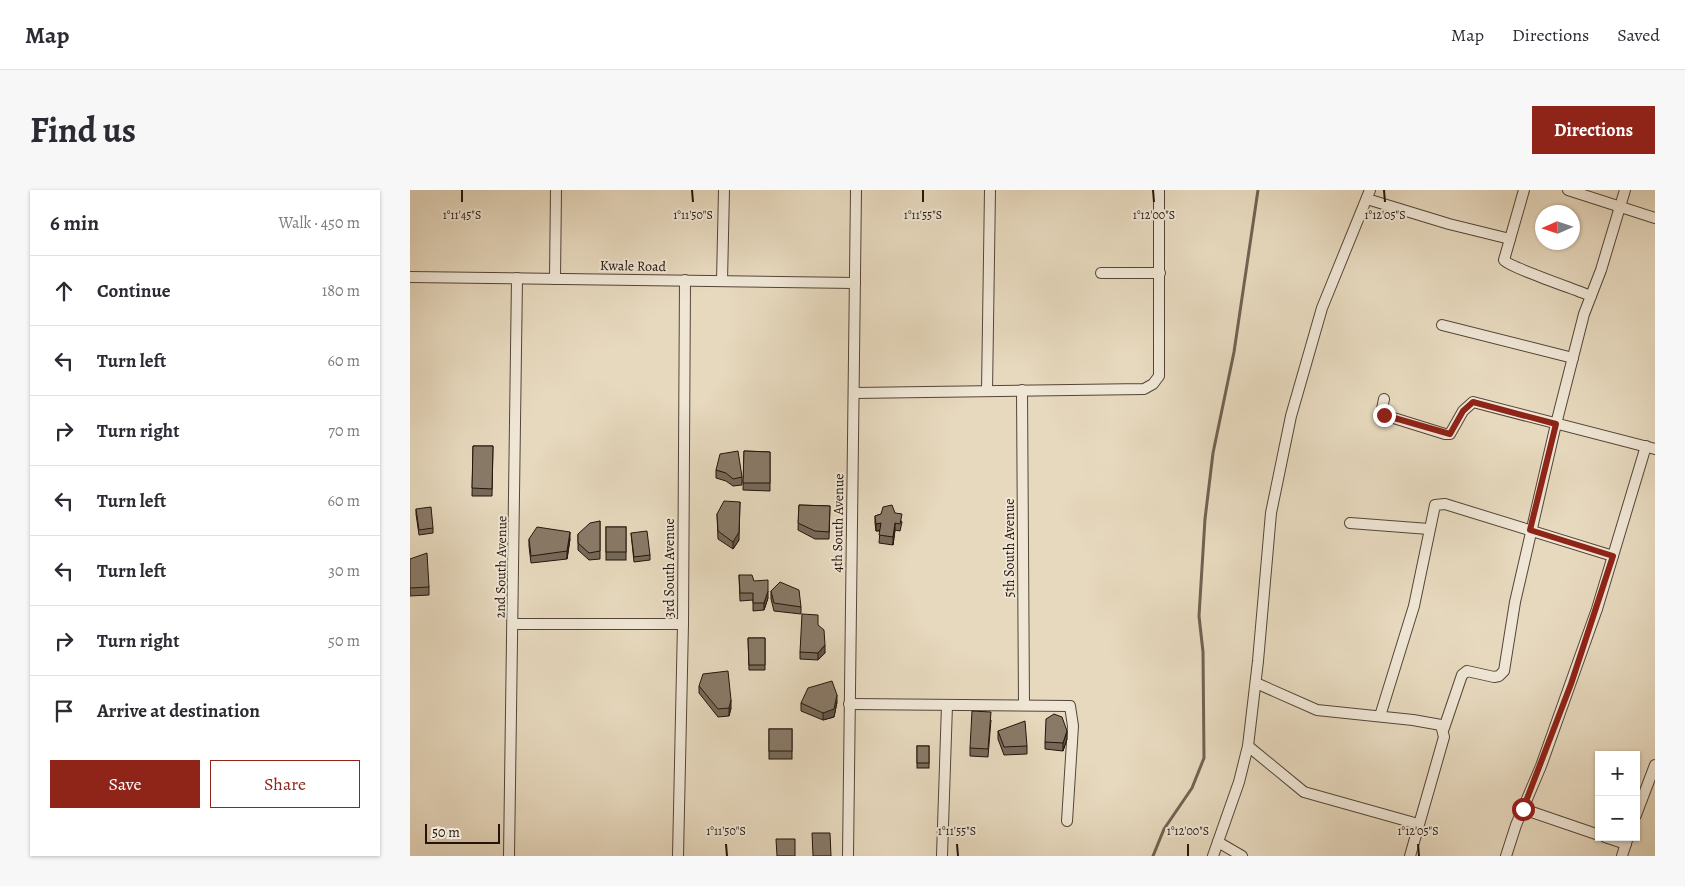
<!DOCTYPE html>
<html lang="en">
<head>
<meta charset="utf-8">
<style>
  :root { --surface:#fff; --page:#f7f7f7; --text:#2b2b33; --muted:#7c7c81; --line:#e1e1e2; --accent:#8f2418 }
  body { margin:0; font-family:Alegreya,serif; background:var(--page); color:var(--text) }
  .controls { position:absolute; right:15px; bottom:15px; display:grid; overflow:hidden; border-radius:0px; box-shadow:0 1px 4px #0004 }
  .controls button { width:45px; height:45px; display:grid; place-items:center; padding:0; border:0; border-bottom:1px solid var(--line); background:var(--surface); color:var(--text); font:25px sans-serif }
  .compass { position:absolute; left:1125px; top:15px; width:45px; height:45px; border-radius:50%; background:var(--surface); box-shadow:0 1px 4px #0004; rotate:267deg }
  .scale { position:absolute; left:15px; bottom:12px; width:75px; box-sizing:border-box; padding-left:5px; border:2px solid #23140a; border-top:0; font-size:14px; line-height:18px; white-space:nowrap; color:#23140a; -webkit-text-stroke:4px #efe6d5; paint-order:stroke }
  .stop { position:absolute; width:15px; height:15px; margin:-11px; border:4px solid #8f2418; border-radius:50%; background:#fff }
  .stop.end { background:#8f2418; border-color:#fff; box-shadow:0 1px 5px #0008 }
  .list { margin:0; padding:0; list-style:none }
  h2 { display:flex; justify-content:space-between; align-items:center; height:65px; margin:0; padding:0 20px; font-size:21px }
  h2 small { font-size:16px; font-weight:400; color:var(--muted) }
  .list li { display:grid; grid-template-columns:32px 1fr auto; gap:15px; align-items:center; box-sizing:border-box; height:70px; padding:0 20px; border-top:1px solid var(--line) }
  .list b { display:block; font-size:19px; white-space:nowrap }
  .list em { font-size:16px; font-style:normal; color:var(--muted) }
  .actions { display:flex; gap:10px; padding:15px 20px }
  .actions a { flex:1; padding:11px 0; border:1px solid var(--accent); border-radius:0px; text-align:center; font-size:18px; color:var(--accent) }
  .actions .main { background:var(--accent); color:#fff }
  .icon { flex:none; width:28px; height:28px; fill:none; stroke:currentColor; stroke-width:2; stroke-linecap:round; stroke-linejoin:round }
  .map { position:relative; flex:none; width:1245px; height:666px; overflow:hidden; border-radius:0px }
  header { display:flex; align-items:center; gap:30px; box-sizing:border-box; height:70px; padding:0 25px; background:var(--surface); border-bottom:1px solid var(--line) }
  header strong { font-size:24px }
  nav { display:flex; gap:28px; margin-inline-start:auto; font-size:18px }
  .intro { display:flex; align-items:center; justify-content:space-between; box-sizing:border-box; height:120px; padding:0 30px }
  h1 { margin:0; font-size:35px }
  .button { padding:12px 22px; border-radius:0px; background:var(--accent); color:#fff; font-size:18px; font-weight:700 }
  main { display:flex; gap:30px; padding:0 30px }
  aside { flex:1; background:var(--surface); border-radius:0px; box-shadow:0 1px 4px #0004 }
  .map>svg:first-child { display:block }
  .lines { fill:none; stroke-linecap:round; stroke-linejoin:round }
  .stream { stroke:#706251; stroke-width:3 }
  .street-casing { stroke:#544537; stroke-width:12 }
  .street { stroke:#efe6d5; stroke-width:10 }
  .wall { fill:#766959; stroke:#23140a }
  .shaded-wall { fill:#605549; stroke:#23140a }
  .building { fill:#897a68; stroke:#23140a }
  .route { stroke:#8f2418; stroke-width:6 }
  .ticks { fill:none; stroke:#23140a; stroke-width:2 }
  .labels { text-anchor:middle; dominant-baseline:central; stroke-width:4; stroke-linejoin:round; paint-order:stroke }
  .street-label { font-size:14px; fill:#23140a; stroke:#efe6d5 }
  .ticks-label { font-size:12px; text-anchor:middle; fill:#23140a; stroke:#efe6d5; stroke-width:4; stroke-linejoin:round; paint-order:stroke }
</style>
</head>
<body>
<header>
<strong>Map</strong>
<nav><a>Map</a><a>Directions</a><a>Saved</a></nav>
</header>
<div class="intro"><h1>Find us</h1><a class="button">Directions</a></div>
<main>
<aside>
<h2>6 min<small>Walk · 450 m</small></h2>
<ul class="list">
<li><svg class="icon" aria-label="ahead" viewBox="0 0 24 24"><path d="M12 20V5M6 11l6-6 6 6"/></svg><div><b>Continue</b></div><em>180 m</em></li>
<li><svg class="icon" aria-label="left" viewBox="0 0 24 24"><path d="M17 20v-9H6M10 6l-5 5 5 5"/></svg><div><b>Turn left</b></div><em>60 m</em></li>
<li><svg class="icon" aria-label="right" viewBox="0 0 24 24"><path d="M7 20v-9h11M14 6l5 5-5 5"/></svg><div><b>Turn right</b></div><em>70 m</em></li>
<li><svg class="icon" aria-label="left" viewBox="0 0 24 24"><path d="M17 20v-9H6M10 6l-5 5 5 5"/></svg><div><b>Turn left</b></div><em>60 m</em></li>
<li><svg class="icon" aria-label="left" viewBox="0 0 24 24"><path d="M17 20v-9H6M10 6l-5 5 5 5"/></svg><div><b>Turn left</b></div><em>30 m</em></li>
<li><svg class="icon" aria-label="right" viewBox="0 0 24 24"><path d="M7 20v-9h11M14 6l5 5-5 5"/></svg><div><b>Turn right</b></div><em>50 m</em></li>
<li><svg class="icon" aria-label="arrive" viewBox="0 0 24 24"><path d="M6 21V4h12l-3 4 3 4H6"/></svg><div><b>Arrive at destination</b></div></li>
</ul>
<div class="actions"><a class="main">Save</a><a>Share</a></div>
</aside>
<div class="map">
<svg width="1245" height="666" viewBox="0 0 1245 666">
  <rect width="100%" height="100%" fill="#e7d9be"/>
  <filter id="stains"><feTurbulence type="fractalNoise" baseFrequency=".004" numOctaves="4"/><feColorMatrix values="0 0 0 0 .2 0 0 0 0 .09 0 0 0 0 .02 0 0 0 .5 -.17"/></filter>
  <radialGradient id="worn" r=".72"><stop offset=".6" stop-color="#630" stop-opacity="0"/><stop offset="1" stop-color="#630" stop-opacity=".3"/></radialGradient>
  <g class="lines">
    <path class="stream" d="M743,666L754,639L782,598L794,568L793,462L789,426L795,329L803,263L824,162L848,0"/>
    <defs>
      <g id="street">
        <path d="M1114,0L1094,70C1099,77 1167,100 1181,106"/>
        <path d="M1158,0L1245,28"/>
        <path d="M957,9L1039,34L1100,49"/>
        <path d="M691,83H750"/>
        <path d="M0,87L445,93"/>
        <path d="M145,89L146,0"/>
        <path d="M312,91L314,0"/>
        <path d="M1032,135L1163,168"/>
        <path d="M612,200L614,515"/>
        <path d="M577,201L580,0"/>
        <path d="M444,203L734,199L743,194L749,186V0"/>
        <path d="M974,209L972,219L974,225L1035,244H1040L1053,221L1063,212L1245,259"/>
        <path d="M940,333L1019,339"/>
        <path d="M104,434H273"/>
        <path d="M846,493L907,520L1003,530L1031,535L1034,547L1000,666"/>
        <path d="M439,514L660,516L663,536L657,631"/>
        <path d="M970,526L1004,416L1025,315L1035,314L1203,366"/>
        <path d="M1034,538L1052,485L1057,481L1084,487L1089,486L1094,481L1105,412L1146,234L1174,124L1191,80L1215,0"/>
        <path d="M838,556L894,602L1008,634"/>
        <path d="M1113,619L1189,645"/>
        <path d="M1226,625L1245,575"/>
        <path d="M1195,647L1216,654"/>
        <path d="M808,652L832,666"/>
        <path d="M99,666L107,88"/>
        <path d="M268,666L273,434L275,90"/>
        <path d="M438,666L446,0"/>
        <path d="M532,666L537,515"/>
        <path d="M803,666L829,592L838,556L848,471L861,323L881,226L912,118L960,0"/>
        <path d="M1096,666L1106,635L1131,576L1187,419L1236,256"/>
        <path d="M1212,666L1218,647"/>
      </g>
    </defs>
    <use href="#street" class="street-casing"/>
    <use href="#street" class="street"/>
  </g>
  <g class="wall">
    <path d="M63,256H83L82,306H62Z"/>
    <path d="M334,261L360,262V301L333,300Z"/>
    <path d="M306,280L332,287V295L323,296L316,291L306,288Z"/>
    <path d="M389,315L420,316L419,349H405L388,340Z"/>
    <path d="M6,319L23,338V343L9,345L6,324Z"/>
    <path d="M485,323L492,332L490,341L485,340L483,355L469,353L470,341H466L465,333V326L471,324Z"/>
    <path d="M307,324L329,350L323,359L308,349Z"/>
    <path d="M190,331V369L179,370L168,360V344Z"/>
    <rect x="196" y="337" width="20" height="33"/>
    <path d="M221,343L240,365V370L224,372Z"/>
    <path d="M119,349H160L157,369L121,373L119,356Z"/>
    <path d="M0,369L19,397V405L0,406Z"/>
    <path d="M329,385L344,391L358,408L354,420L343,421V410L330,411Z"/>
    <path d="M361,401L391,417V424L364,421L361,409Z"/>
    <path d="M408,435L415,463L408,470L390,469V462Z"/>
    <path d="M338,448H355V480H339Z"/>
    <path d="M289,496L321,518L319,526L308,527L289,503Z"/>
    <path d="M427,512L424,527L413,530L391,521V513Z"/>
    <path d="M581,530L578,567L560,566V558Z"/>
    <rect x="359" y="539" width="23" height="30"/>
    <path d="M588,541L617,556V564L594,565L588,549Z"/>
    <path d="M657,549L653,561L635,559V552Z"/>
    <rect x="507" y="556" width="12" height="22"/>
  </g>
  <g class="shaded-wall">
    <path d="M330,312L329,350L323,359V352Z"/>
    <path d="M471,333V340L466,341V334Z"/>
    <path d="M485,333V340L483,355V347Z"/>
    <path d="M160,342V349L157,369V361Z"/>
    <path d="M358,401V408L354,420V413Z"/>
    <path d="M415,455V463L408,470V463Z"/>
    <path d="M427,505V512L424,527L413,530V523Z"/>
    <path d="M321,510V518L319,526V518Z"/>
    <path d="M657,541V549L653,561V553Z"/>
  </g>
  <g class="building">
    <path d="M63,256H83L82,299L62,298Z"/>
    <path d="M328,261L332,287L323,289L316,283L306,280L310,264Z"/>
    <path d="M334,261L360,262V293H333Z"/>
    <path d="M314,311L330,312L329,342L323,352L308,341L307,324Z"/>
    <path d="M389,315L420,316L419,342L405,341L388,333Z"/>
    <path d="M482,315L485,323L492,324L490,334L485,333L483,347L469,345L471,333L466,334L465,326L471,324L473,317Z"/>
    <path d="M21,317L23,338L9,340L6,319Z"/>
    <path d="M190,331V361L179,363L168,353V344L180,333Z"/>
    <path d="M127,337L160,342L157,361L121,366L119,349Z"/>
    <rect x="196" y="337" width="20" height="25"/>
    <path d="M237,341L240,365L224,367L221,343Z"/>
    <path d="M17,363L19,397L0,398V369Z"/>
    <path d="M329,385H342L344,391L358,390V401L354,413H343V403H330Z"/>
    <path d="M370,392L389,400L391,417L364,413L361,401Z"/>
    <path d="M392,424L408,425V435L414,440L415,455L408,463L390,462Z"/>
    <path d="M338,448H355V475H339Z"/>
    <path d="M318,481L321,510L319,518L308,519L289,496L293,484Z"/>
    <path d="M422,491L427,505L424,519L413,523L391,513L398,498Z"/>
    <path d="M562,521L581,522L578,559L560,558Z"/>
    <path d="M644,524L652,527L657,541L653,553L635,552L636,529Z"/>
    <path d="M615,531L617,556L594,557L588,541Z"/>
    <rect x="359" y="539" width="23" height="22"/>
    <rect x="507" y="556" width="12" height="17"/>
    <path d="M402,643H420L421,666H403Z"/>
    <path d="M366,649H385V666H367Z"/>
  </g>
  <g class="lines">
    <path class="route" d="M974,225L1040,244L1053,221L1063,212L1146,234L1120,340L1203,366L1161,494L1113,619"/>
  </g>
  <path class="ticks" d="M52,0V12M282,0L283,12M513,0V12M743,0L744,12M974,0L975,12M316,654L317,666M547,654L548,666M778,654V666M1008,654L1009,666"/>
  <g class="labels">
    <g class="street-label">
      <text transform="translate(223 76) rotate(1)">Kwale Road</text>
      <text transform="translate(428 333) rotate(-89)">4th South Avenue</text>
      <text transform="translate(599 358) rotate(-90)">5th South Avenue</text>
      <text transform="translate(91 377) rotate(-89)">2nd South Avenue</text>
      <text transform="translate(259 378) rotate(-90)">3rd South Avenue</text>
    </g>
  </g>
  <g class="ticks-label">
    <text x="52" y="29">1°11'45"S</text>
    <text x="283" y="29">1°11'50"S</text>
    <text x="513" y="29">1°11'55"S</text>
    <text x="744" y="29">1°12'00"S</text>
    <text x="975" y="29">1°12'05"S</text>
    <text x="316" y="645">1°11'50"S</text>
    <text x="547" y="645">1°11'55"S</text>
    <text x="778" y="645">1°12'00"S</text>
    <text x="1008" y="645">1°12'05"S</text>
  </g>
  <rect width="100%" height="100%" filter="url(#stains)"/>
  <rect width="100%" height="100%" fill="url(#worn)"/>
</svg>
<div class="controls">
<button>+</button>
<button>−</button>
</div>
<svg class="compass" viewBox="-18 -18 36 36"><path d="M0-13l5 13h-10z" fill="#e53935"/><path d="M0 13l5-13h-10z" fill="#7c7c81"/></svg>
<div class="scale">50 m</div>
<div class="stop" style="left:1113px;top:619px"></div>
<div class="stop end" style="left:974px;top:225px"></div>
</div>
</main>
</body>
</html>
